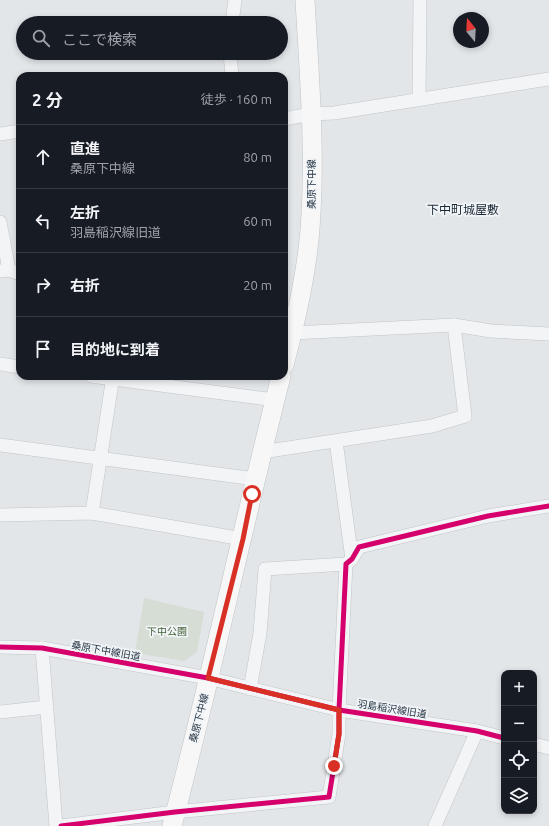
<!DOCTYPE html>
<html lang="ja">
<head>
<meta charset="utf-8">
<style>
  :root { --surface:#171b24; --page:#242831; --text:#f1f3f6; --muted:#9ea1a6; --line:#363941 }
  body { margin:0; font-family:Ubuntu,"Noto Sans JP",sans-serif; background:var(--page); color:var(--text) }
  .controls { position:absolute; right:12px; bottom:12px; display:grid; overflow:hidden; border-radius:8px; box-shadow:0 2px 6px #0003 }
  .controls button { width:36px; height:36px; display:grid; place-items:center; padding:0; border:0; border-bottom:1px solid var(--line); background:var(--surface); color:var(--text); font:20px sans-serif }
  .compass { position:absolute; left:453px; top:12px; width:36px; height:36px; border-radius:50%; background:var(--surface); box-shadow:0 2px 6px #0003; rotate:342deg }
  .stop { position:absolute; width:12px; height:12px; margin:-9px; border:3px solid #d93025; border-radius:50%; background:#fff }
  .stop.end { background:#d93025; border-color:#fff; box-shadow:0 1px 4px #0008 }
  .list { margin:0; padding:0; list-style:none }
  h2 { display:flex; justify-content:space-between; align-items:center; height:52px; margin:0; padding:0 16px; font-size:17px }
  h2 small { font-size:13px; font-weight:400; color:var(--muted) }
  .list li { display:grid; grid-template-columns:26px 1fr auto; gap:12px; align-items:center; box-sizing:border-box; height:64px; padding:0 16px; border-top:1px solid var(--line) }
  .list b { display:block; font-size:15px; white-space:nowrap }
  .list p { margin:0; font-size:13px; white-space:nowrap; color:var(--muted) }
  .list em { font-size:13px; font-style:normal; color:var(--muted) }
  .icon { flex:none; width:22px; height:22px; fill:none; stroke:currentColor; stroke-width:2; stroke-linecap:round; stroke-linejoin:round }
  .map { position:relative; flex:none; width:549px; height:826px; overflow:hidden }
  .search { position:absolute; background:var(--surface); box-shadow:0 2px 6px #0003; left:16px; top:16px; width:272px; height:44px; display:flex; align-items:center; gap:10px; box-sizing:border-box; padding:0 14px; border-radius:22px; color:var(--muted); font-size:15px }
  .panel { position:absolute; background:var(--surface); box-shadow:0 2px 6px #0003; left:16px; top:72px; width:272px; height:308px; border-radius:12px }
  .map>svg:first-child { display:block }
  .green { fill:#d5ddd4 }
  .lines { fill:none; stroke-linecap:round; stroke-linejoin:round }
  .minor-casing { stroke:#c1c4c7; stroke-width:14 }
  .secondary-casing { stroke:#c1c4c7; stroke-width:20 }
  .minor { stroke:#f3f4f6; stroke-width:13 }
  .secondary { stroke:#f7f7f7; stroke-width:19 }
  .cycleway-casing { stroke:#f1f5f8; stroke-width:8 }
  .cycleway { stroke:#d6006c; stroke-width:5 }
  .route { stroke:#d93025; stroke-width:5 }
  .labels { text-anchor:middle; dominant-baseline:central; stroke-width:3.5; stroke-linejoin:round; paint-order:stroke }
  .street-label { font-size:10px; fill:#283644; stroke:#f1f5f8 }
  .park-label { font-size:10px; fill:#436135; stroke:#f1f5f8 }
  .quarter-label { font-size:12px; fill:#1b2735; stroke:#f1f5f8 }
</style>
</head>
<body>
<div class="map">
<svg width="549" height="826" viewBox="0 0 549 826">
  <rect width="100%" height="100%" fill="#e3e6e9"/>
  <path class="green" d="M144,598L204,612L197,652L184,661L135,653Z"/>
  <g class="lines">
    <defs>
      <g id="minor">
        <path d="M232,23L235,0"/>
        <path d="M230,53L232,76"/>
        <path d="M419,99L420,0"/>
        <path d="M284,119L311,114L334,113L549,79"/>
        <path d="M0,134L20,131"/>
        <path d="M0,222L9,270"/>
        <path d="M0,271L9,270L20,274"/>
        <path d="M286,332L292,333L454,325L491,331L549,334"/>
        <path d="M0,364L20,367"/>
        <path d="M91,376L275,400"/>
        <path d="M336,441L352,559"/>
        <path d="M0,445L255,479"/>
        <path d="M262,452L432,426L465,416L454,325"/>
        <path d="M92,513L113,376"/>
        <path d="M0,515L92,513L243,539"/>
        <path d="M0,647L42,648L208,678L339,710L477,731L504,738"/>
        <path d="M42,648L56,826"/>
        <path d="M250,689L260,633L265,569L346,564"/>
        <path d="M0,712L47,707"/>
        <path d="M534,744L549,748"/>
        <path d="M61,826L175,812L329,797L339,734V710L346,564L352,559L359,547L488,516L549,506"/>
        <path d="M435,826L477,731"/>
      </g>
      <g id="secondary">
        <path d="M284,365C297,315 309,264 311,213C315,142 309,71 305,0"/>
        <path d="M172,826C211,677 243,526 281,376"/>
      </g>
    </defs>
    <use href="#minor" class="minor-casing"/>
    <use href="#secondary" class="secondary-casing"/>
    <use href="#minor" class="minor"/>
    <use href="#secondary" class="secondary"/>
    <defs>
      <g id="cycleway">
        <path d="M0,647L42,648L208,678L339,710L477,731L504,738"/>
        <path d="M61,826L175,812L329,797L339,734V710L346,564L352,559L359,547L488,516L549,506"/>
      </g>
    </defs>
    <use href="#cycleway" class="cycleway-casing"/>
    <use href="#cycleway" class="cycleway"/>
  </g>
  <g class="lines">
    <path class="route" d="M252,494L243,539L208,678L339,710V734L334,766"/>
  </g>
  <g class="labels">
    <g class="street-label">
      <text transform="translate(311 184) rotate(-90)">桑原下中線</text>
      <text transform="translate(106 651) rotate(10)">桑原下中線旧道</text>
      <text transform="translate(392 709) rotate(9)">羽島稲沢線旧道</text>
      <text transform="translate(199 718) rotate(-76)">桑原下中線</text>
    </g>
    <g class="park-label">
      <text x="167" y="631">下中公園</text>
    </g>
    <g class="quarter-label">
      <text x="463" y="209">下中町城屋敷</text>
    </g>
  </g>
</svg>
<div class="controls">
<button>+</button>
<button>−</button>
<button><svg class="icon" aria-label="locate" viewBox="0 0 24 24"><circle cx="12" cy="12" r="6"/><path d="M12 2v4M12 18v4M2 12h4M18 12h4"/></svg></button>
<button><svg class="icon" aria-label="layers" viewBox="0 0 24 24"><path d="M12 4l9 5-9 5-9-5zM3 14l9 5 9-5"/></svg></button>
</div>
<svg class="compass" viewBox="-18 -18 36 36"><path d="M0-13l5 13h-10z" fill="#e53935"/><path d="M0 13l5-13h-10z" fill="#9ea1a6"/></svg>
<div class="stop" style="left:252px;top:494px"></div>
<div class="stop end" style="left:334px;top:766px"></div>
<div class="search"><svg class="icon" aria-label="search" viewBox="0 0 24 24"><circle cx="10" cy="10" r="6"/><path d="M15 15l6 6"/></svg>ここで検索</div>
<section class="panel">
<h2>2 分<small>徒歩 · 160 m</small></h2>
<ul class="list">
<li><svg class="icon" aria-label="ahead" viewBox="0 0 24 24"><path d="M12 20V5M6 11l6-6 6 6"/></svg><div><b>直進</b><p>桑原下中線</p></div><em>80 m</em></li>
<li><svg class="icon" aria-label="left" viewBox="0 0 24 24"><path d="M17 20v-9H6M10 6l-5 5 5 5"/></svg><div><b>左折</b><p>羽島稲沢線旧道</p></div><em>60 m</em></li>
<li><svg class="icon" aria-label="right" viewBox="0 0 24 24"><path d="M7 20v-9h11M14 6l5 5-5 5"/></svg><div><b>右折</b></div><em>20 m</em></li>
<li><svg class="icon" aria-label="arrive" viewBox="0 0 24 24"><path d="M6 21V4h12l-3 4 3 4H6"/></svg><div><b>目的地に到着</b></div></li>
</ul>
</section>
</div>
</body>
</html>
